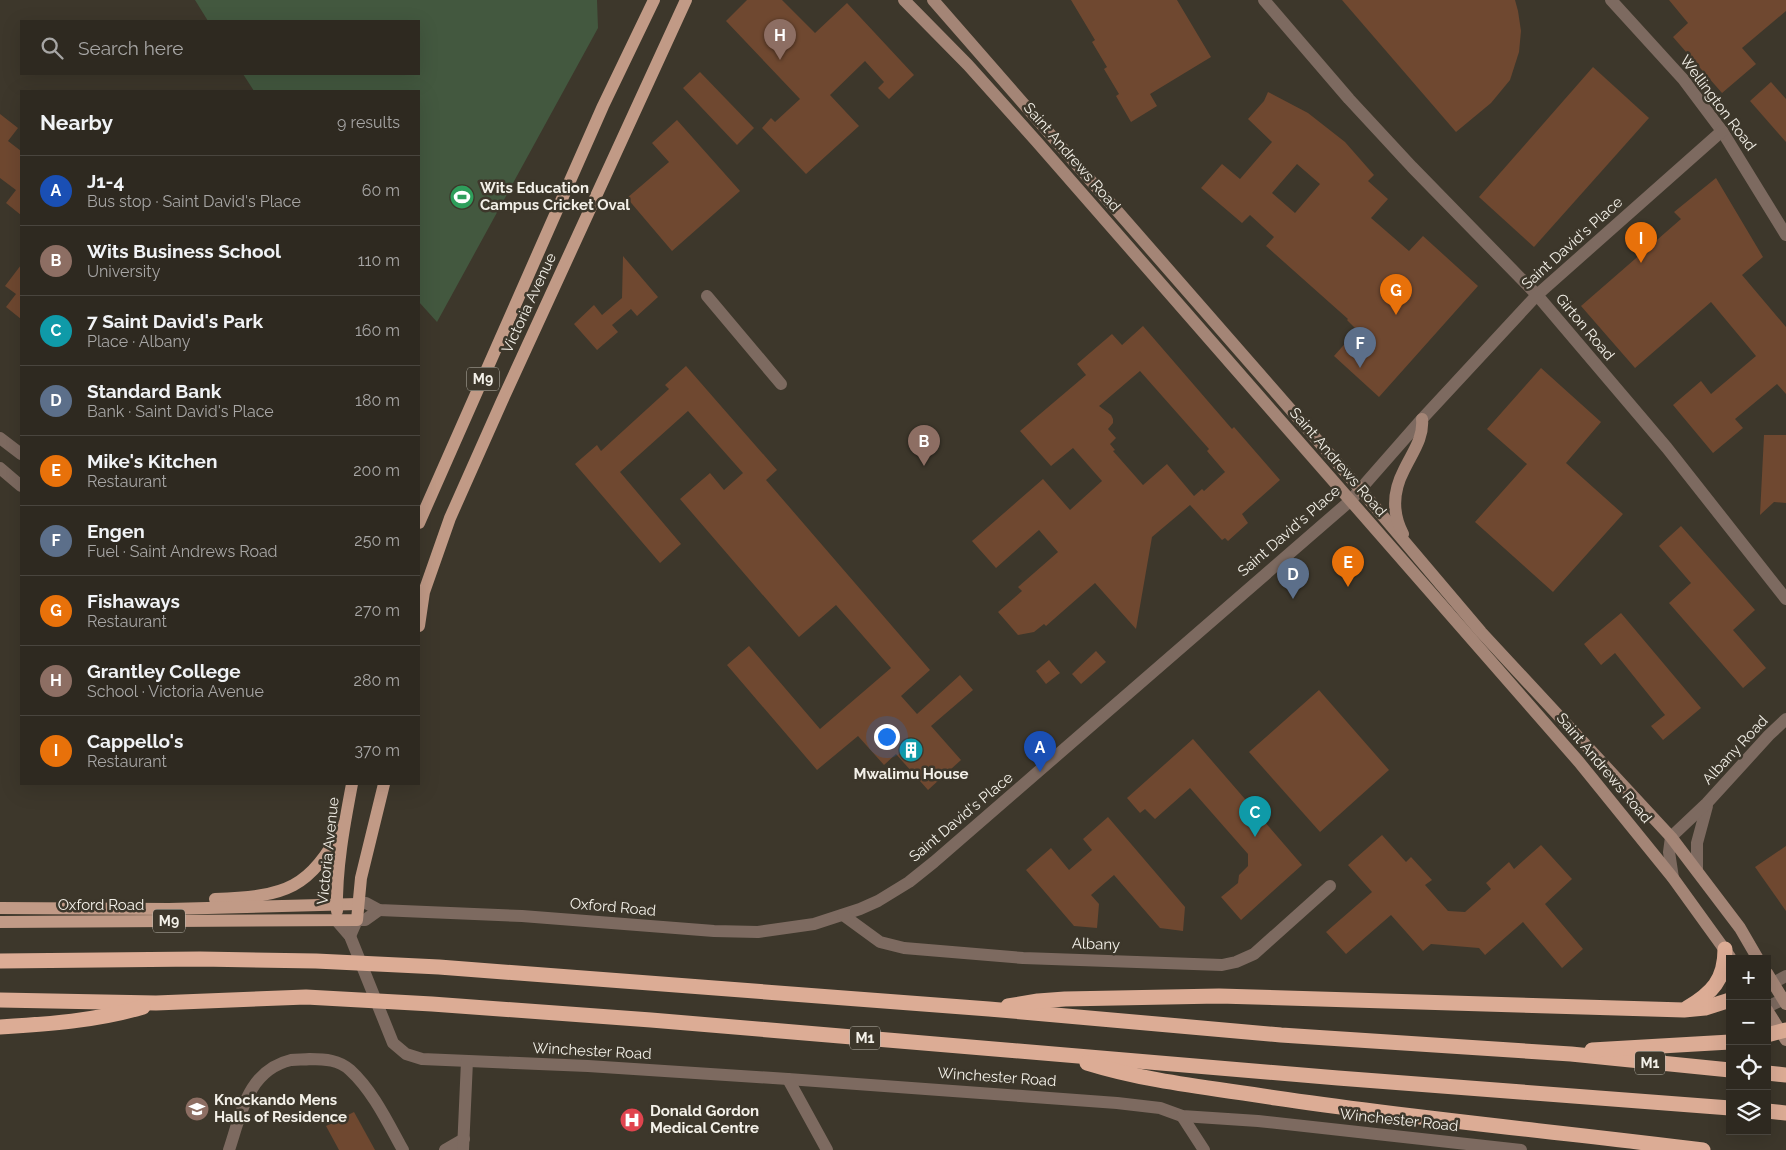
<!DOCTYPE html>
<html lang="en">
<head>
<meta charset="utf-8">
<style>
  :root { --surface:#2e2920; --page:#363129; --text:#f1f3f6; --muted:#a7a6a5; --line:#49453e; --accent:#0ecafa }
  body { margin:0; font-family:Raleway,sans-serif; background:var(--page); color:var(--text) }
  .controls { position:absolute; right:15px; bottom:15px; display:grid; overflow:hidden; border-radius:0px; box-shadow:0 5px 20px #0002 }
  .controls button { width:45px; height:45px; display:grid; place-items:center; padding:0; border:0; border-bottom:1px solid var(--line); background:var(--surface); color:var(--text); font:25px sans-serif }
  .you { position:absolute; left:886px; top:736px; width:18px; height:18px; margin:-12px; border:4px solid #fff; border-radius:50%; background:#1a73e8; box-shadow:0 0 0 8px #1a73e833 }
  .badge { display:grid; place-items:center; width:32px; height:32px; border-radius:50%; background:var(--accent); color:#fff; font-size:16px; font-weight:700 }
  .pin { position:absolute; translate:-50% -41px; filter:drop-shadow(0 1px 2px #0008) }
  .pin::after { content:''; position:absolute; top:26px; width:18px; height:15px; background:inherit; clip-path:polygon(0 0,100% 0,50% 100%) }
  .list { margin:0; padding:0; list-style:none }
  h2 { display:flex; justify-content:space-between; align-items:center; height:65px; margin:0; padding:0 20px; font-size:21px }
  h2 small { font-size:16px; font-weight:400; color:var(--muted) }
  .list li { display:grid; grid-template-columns:32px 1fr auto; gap:15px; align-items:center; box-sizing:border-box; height:70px; padding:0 20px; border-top:1px solid var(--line) }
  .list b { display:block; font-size:19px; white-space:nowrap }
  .list p { margin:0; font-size:16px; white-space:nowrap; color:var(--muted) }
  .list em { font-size:16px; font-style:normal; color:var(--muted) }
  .icon { flex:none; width:28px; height:28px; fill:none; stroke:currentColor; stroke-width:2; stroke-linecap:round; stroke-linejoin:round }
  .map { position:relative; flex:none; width:1786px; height:1150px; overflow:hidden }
  .search { position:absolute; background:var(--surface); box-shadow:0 5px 20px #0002; left:20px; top:20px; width:400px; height:55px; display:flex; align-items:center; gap:12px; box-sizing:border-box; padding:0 18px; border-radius:0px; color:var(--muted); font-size:19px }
  .panel { position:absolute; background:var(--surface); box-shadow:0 5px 20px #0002; left:20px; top:90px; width:400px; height:695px; border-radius:0px }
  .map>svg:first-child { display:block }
  .green { fill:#43583f }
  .building { fill:#6f4830; fill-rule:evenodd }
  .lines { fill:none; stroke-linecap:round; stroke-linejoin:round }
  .minor { stroke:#7d6a60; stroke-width:12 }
  .secondary { stroke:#a48576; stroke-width:12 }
  .primary { stroke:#c19a86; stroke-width:12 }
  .motorway { stroke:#dcac95; stroke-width:15 }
  .labels { text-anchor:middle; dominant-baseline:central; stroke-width:5; stroke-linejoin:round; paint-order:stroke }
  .shield { fill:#3d372b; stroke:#bcb8af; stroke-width:1 }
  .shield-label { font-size:14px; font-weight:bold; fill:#f3f0e8 }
  .street-label { font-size:15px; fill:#f3f0e8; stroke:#3d372b }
  .poi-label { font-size:15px; font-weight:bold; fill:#f3f0e8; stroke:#3d372b; text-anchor:start }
</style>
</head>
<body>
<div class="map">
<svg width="1786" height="1150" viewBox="0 0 1786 1150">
  <rect width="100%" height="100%" fill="#3d372b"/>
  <path class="green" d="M195,0H597L598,28L437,322L419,302V91H254L243,74H419V21H208Z"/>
  <g class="building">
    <path d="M747,0H782L815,33L847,3L914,75L889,99L878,88L884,82L865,61L830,95L859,126L806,174L762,128L771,118L775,122L800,99L726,21Z"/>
    <path d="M1071,0H1177L1211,57L1150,94L1157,106L1131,122L1116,96L1119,94L1104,69L1107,67L1092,42L1095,40Z"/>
    <path d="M1342,0H1515L1518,11L1521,31L1519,52L1510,80L1491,103L1456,132Z"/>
    <path d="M1669,0H1786V11L1742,48L1756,64L1722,93L1673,37L1688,23Z"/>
    <path d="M1593,67L1649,118L1534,247L1479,197Z"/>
    <path d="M700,72L754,128L737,145L683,88Z"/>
    <path d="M1771,82L1786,99V142L1750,101Z"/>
    <path d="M1268,92L1308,113L1345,142L1374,175L1368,181L1388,199L1371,218L1409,251L1423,236L1478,286L1379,397L1334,356L1357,330L1347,320L1348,319L1266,246L1274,237L1250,215L1242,223L1201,188L1222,164L1240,179L1272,142L1248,119L1264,101ZM1297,164L1320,184L1295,213L1272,193Z"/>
    <path d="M0,114L18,128L8,141L21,151V215L6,203L16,190L0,178Z"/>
    <path d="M677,120L740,191L672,251L627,198L669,162L652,143Z"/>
    <path d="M1716,178L1763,257L1742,275L1786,327V394L1777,384L1735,419L1743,428L1713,453L1673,405L1701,381L1711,394L1756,356L1711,302L1635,368L1581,306L1681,219L1674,212Z"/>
    <path d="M623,256L658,297L637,316L631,309L612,325L618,332L597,350L574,324L594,305L602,315L622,298Z"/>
    <path d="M21,265V319L6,307L16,294L5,286Z"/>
    <path d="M1143,326L1232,429L1234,427L1280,480L1242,514L1248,523L1228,541L1225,538L1222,540L1190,505L1152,537L1136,629L1095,583L1046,626L1044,624L1034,632L1018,635L998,612L1022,591L1018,587L1058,552L1039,530L996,568L972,541L1043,479L1070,510L1102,481L1073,448L1051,466L1020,431L1086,375L1077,364L1112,334L1122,345ZM1140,371L1209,449L1207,451L1225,472L1204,491L1202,489L1194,496L1167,464L1143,485L1113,451L1115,450L1110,444L1116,438L1108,429L1113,423V419L1111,415L1099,406Z"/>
    <path d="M686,366L777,470L766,480L930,670L901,696L917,714L960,675L973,690L931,726L961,760L928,790L896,754L884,765L858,736L817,770L727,665L749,646L820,729L891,668L836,605L799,637L680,499L710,473L724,490L743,473L688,411L620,472L681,544L660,563L575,464L597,445L601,451L669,389L665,385Z"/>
    <path d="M1541,368L1601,422L1566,463L1623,514L1553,592L1475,522L1527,464L1487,429Z"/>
    <path d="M1764,435H1786V503L1774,502L1760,515Z"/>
    <path d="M1681,526L1755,610L1733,630L1766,668L1743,688L1669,603L1691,583L1659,546Z"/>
    <path d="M1621,613L1701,708L1663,740L1651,726L1665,715L1615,653L1601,665L1584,644Z"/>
    <path d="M1096,651L1106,662L1081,684L1072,674Z"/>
    <path d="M1049,660L1060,673L1046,684L1036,671Z"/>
    <path d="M1319,690L1389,770L1320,832L1249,752Z"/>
    <path d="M1193,739L1302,865L1241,920L1221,897L1238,883L1239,875L1248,866V854L1190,788L1155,819L1145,809L1140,813L1127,798Z"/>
    <path d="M1108,817L1185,907L1183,931L1160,928L1114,875L1091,895L1099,904L1097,928L1074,926L1026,870L1051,848L1069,870L1092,850L1083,839Z"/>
    <path d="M1382,835L1406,862L1411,857L1432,880L1425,885L1448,911L1465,912L1491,889L1486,883L1509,862L1514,869L1541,845L1572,879L1545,904L1583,949L1562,968L1523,922L1485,955L1479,948L1431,944L1423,951L1391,915L1346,954L1326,932L1372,892L1348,865Z"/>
    <path d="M1786,846V911L1755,867Z"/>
    <path d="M354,1112L375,1150H339L326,1126Z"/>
  </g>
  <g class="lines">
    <g class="minor">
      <path d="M1264,0L1349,99L1412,167L1537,295L1667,448L1786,599"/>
      <path d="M1611,0L1683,79L1722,131L1786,235"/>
      <path d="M707,296L781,384"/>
      <path d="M0,438L21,454"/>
      <path d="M0,468L21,486"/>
      <path d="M1697,871V843L1707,806"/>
      <path d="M1673,878L1669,852L1671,837L1707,803L1769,735L1786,719"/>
      <path d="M358,904L366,903L379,910L522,916L714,931L758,932L814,924L860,909L878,901L909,882L934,862L1350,501L1422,419L1537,295L1722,131"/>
      <path d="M843,915L880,942L904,948L1023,958L1222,965L1236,962L1254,954L1330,886"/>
      <path d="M337,921L350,936L393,1043L406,1054L422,1059L588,1066L788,1079L1117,1103L1160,1108L1182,1116L1258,1121L1521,1150"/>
      <path d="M350,936L357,920H365L379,910"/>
      <path d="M1767,986L1786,976"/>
      <path d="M1767,1007L1786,998"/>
      <path d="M788,1079L827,1150"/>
      <path d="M1182,1116L1204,1150"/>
      <path d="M229,1150C241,1114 248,1070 291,1060C297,1059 304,1060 310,1059C325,1059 339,1060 350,1070C373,1091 388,1123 403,1150"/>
      <path d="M445,1150L464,1139"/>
      <path d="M463,1150L467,1061"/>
    </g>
    <g class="secondary">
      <path d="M904,0L968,65L1037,142L1579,762L1673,878L1730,957"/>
      <path d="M933,0L1360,489L1481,632L1671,837L1740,928L1758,959"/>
      <path d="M1403,534C1392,513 1393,491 1404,470C1412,453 1424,438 1422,419"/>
      <path d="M1767,973L1786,1004"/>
      <path d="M1767,1010L1786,1040"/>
    </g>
    <g class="primary">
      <path d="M419,523L603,106L654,0"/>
      <path d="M419,626L424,592L450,518L502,401L686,0"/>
      <path d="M215,899C287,896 309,890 344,824"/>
      <path d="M0,908L169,909L358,904"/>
      <path d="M337,911C336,869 344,826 352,784"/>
      <path d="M0,922L357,920L361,878L384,784"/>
    </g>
    <g class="motorway">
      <path d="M0,961L200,959L316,961L439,967L989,1009L1281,1035L1571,1054L1730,1070"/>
      <path d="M0,1000L156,1003L306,997L432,1004L651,1020L1338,1078L1730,1108"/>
      <path d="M1008,1006L1038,1001L1065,999L1219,996L1684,1010L1705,1008L1730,1000"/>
      <path d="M1687,1008C1712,993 1725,980 1725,949"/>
      <path d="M0,1027C48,1024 96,1021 143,1007"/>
      <path d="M1767,1035L1786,1030"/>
      <path d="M1592,1050L1730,1042"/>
      <path d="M1087,1063C1148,1082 1213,1088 1276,1098C1418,1119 1561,1132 1703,1150"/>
      <path d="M1767,1073L1786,1075"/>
      <path d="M1767,1111L1786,1113"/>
    </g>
  </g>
  <defs>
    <symbol id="stadium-disc" viewBox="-11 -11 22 22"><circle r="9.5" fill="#2e9e5b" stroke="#3d372b"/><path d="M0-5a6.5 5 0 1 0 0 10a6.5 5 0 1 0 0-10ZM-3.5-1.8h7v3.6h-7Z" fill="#fff"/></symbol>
    <symbol id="building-disc" viewBox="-11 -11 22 22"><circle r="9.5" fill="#0f9aa8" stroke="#3d372b"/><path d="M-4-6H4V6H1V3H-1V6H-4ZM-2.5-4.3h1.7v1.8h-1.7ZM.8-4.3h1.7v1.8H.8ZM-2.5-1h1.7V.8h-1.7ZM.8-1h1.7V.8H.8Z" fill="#fff"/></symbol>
    <symbol id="university-disc" viewBox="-11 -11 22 22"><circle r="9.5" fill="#8d6e63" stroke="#3d372b"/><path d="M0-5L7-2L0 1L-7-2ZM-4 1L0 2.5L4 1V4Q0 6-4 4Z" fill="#fff"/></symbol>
    <symbol id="hospital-disc" viewBox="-11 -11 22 22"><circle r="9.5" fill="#e0444e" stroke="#3d372b"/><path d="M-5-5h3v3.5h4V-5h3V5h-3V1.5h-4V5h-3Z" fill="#fff"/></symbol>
  </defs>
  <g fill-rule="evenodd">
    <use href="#stadium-disc" x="448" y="183" width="28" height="28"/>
    <use href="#building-disc" x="897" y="736" width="28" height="28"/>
    <use href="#university-disc" x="183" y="1095" width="28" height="28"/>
    <use href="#hospital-disc" x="618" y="1106" width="28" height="28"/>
  </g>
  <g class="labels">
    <g class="shield">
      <rect x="467" y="367.5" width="32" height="23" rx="4"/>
      <rect x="153" y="909.5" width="32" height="23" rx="4"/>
      <rect x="850" y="1026.5" width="30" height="23" rx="4"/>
      <rect x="1635" y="1051.5" width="30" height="23" rx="4"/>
    </g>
    <g class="shield-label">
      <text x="483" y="379">M9</text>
      <text x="169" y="921">M9</text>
      <text x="865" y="1038">M1</text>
      <text x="1650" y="1063">M1</text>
    </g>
    <g class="street-label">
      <text transform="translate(1718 103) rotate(53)">Wellington Road</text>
      <text transform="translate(1072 157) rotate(49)">Saint Andrews Road</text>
      <text transform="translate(1572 243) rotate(-42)">Saint David's Place</text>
      <text transform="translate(529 303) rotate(-65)">Victoria Avenue</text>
      <text transform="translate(1585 327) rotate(50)">Girton Road</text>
      <text transform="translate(1338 462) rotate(49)">Saint Andrews Road</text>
      <text transform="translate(1289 531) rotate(-41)">Saint David's Place</text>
      <text transform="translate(1735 750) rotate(-47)">Albany Road</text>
      <text transform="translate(1604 768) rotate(50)">Saint Andrews Road</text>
      <text transform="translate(961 817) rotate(-40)">Saint David's Place</text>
      <text transform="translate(328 851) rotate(-84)">Victoria Avenue</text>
      <text x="101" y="905">Oxford Road</text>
      <text transform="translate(613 907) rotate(5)">Oxford Road</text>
      <text transform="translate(1096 944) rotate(2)">Albany</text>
      <text transform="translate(592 1051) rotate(3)">Winchester Road</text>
      <text transform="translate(997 1077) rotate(4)">Winchester Road</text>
      <text transform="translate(1399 1120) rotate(6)">Winchester Road</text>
    </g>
    <g class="poi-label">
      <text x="480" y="188">Wits Education<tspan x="480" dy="17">Campus Cricket Oval</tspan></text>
      <text x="911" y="774" text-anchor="middle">Mwalimu House</text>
      <text x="214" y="1100">Knockando Mens<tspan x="214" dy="17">Halls of Residence</tspan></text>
      <text x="650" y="1111">Donald Gordon<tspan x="650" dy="17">Medical Centre</tspan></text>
    </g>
  </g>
</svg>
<div class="controls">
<button>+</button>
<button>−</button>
<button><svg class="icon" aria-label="locate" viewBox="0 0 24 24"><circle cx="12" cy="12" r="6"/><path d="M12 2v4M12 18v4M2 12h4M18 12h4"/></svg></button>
<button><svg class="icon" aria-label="layers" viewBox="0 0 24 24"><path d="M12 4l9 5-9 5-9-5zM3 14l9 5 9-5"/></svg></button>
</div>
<div class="you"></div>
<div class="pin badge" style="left:1040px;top:772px;background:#1a4fb4">A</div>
<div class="pin badge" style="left:924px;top:466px;background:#8d6e63">B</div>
<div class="pin badge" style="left:1255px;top:837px;background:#0f9aa8">C</div>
<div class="pin badge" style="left:1293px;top:599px;background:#5c6f8a">D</div>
<div class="pin badge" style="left:1348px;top:587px;background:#e8710a">E</div>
<div class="pin badge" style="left:1360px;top:368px;background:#5c6f8a">F</div>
<div class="pin badge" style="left:1396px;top:315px;background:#e8710a">G</div>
<div class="pin badge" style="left:780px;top:60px;background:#8d6e63">H</div>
<div class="pin badge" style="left:1641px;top:263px;background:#e8710a">I</div>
<div class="search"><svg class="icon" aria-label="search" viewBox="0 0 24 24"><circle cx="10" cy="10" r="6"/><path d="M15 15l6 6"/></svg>Search here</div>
<section class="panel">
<h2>Nearby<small>9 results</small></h2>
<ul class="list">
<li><span class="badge" style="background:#1a4fb4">A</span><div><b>J1-4</b><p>Bus stop · Saint David's Place</p></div><em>60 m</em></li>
<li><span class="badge" style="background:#8d6e63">B</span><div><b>Wits Business School</b><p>University</p></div><em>110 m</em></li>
<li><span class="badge" style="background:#0f9aa8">C</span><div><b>7 Saint David's Park</b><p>Place · Albany</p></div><em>160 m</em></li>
<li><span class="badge" style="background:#5c6f8a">D</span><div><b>Standard Bank</b><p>Bank · Saint David's Place</p></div><em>180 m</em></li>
<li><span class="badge" style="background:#e8710a">E</span><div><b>Mike's Kitchen</b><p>Restaurant</p></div><em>200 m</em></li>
<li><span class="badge" style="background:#5c6f8a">F</span><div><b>Engen</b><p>Fuel · Saint Andrews Road</p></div><em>250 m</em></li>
<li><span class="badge" style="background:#e8710a">G</span><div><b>Fishaways</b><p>Restaurant</p></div><em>270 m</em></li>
<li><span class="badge" style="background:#8d6e63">H</span><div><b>Grantley College</b><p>School · Victoria Avenue</p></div><em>280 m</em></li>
<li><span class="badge" style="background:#e8710a">I</span><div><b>Cappello's</b><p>Restaurant</p></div><em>370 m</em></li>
</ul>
</section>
</div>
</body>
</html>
